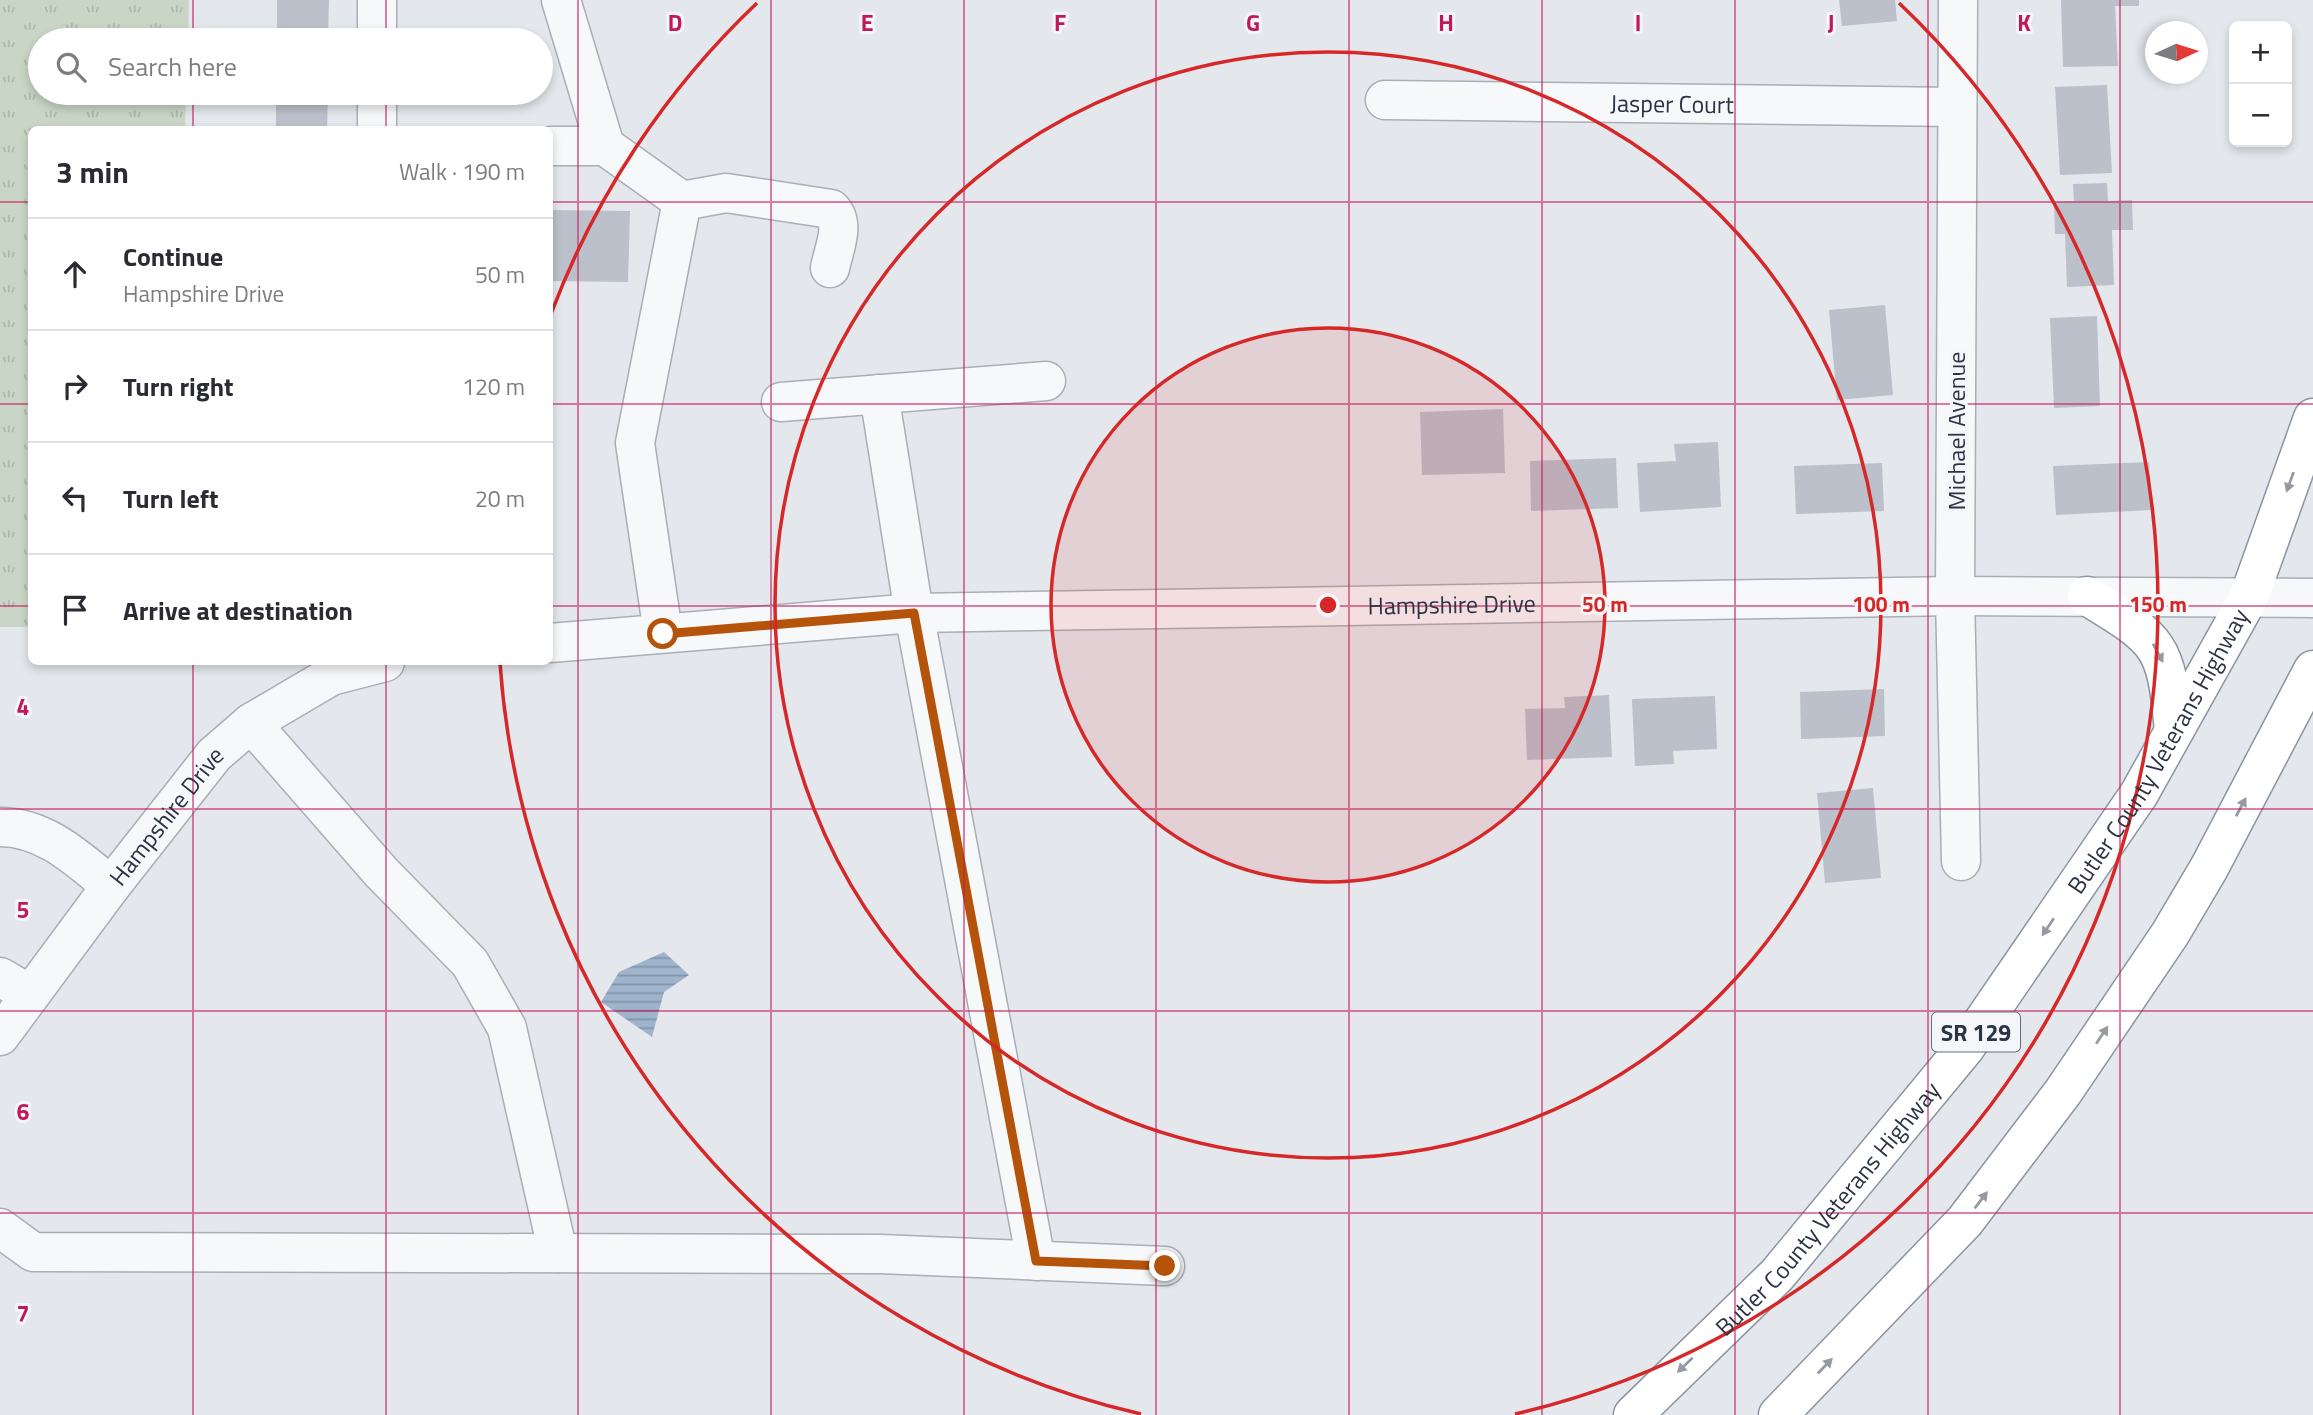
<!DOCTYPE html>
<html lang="en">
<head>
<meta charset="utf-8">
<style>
  :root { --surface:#fff; --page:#f2f2f3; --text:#2b2b33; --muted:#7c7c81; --line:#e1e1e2 }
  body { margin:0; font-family:"Titillium Web",sans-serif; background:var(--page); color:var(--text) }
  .controls { position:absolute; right:21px; top:21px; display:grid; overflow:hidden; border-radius:10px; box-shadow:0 4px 10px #0003 }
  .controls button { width:63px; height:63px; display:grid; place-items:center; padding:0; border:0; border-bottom:2px solid var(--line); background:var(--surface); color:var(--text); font:35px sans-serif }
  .compass { position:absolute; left:2145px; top:21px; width:63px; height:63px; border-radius:50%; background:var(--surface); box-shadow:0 4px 10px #0003; rotate:86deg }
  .stop { position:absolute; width:21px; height:21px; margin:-16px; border:5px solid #b45309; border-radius:50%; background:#fff }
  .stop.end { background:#b45309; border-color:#fff; box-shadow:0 2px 7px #0008 }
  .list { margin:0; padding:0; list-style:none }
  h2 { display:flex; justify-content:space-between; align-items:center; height:91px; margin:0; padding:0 28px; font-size:30px }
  h2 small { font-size:23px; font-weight:400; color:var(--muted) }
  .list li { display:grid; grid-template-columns:46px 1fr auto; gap:21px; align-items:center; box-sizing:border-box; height:112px; padding:0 28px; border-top:2px solid var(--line) }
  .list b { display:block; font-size:26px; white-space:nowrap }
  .list p { margin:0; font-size:23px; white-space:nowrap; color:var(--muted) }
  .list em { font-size:23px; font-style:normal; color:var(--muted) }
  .icon { flex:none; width:38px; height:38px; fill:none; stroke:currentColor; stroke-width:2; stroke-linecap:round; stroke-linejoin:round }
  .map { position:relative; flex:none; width:2313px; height:1415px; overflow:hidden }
  .search { position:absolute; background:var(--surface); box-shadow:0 4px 10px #0003; left:28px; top:28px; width:525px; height:77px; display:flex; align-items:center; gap:18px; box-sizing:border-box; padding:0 24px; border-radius:38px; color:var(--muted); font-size:26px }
  .panel { position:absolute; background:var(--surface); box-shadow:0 4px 10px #0003; left:28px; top:126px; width:525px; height:539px; border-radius:10px }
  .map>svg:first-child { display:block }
  .grass { fill:url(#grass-tufts) }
  .water { fill:url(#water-rules) }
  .building { fill:#bbc0ca }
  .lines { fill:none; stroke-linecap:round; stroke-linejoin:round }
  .minor-casing { stroke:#a9aeb7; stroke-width:41 }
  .highway-casing { stroke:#8b94a3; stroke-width:41 }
  .minor { stroke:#f7f8fa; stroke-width:38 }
  .highway { stroke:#fff; stroke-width:38 }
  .oneway { fill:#959aa2 }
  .route { stroke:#b45309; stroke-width:9 }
  .grid { fill:none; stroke:#c2185b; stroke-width:2; stroke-opacity:0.55 }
  .ring { fill:none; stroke:#d62828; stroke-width:3.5 }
  .labels { text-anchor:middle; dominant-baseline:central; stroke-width:6; stroke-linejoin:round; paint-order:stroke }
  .shield { fill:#f4f6f9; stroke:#676e7b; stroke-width:2 }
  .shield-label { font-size:23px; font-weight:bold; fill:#2b3445 }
  .street-label { font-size:24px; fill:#2b3445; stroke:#f4f6f9 }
  .grid-label { font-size:23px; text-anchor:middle; font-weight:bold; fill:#c2185b; stroke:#f4f6f9; stroke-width:6; stroke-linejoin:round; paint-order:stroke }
  .centre { fill:#d62828; stroke:#f4f6f9; stroke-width:3.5 }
  .ring-label { font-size:21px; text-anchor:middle; font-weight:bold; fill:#d62828; stroke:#f4f6f9; stroke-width:6; stroke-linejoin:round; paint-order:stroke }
</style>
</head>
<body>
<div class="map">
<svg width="2313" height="1415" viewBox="0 0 2313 1415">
  <defs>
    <pattern id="grass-tufts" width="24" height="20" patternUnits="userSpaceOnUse" patternTransform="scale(1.75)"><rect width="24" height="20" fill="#c9d6c5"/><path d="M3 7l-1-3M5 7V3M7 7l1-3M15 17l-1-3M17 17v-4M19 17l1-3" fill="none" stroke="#adb8ab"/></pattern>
    <pattern id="water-rules" width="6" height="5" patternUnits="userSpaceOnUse" patternTransform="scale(1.75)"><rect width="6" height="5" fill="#9fb4cc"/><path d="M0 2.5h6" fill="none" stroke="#8293a7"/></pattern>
  </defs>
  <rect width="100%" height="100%" fill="#e4e7ec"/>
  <path class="grass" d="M0,0H189L188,40H40V93H186L185,129L32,130L31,627H0Z"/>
  <path class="water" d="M664,952L689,975L664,992L652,1037L601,1002L619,972Z"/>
  <g class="building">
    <path d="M277,0H329L328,40H277Z"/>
    <path d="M1839,0H1895L1897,21L1842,26Z"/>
    <path d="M2061,0H2139V6H2115L2118,66L2063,67Z"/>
    <path d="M2107,85L2112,173L2060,175L2055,87Z"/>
    <path d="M276,93H328L327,130H276Z"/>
    <path d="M2107,183L2108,201L2132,200L2133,230H2112L2114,285L2067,287L2065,234H2055L2054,202L2074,201L2073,184Z"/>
    <path d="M550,210L630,211L628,282L550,281Z"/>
    <path d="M1885,305L1893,395L1837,400L1829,310Z"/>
    <path d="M2097,316L2100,406L2054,408L2050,318Z"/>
    <path d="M1503,409L1505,473L1422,475L1420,412Z"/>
    <path d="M1718,442L1721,507L1640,512L1637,463L1676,461L1674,444Z"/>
    <path d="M1616,458L1618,508L1531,511L1530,461Z"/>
    <path d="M2149,462L2151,510L2056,515L2053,466Z"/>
    <path d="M1882,463L1884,511L1796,514L1794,466Z"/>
    <path d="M1884,689L1885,736L1801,739L1800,692Z"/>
    <path d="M1609,695L1612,757L1527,760L1525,709L1565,708L1564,697Z"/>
    <path d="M1715,696L1717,749L1673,751L1674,764L1635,766L1632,699Z"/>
    <path d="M1873,788L1881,878L1825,883L1817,793Z"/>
  </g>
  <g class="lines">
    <defs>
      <g id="minor">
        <path d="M561,0L605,146"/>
        <path d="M1958,0L1955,596L1961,861"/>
        <path d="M377,40V0"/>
        <path id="s1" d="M1385,100L1957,107"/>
        <path d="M377,130V93"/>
        <path d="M550,146H605L682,201L635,443L663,633"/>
        <path d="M682,201L726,193L831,209C846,224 834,248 830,268"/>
        <path d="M879,394L914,613L1036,1261"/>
        <path d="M781,402L1046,381"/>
        <path id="s2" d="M550,643L914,613L1955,596L2313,598"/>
        <path d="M251,723L381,872L470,963L507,1028L558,1253"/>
        <path d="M0,827C45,827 78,859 111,886"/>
        <path d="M0,977L29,994"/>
        <path id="s3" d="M0,1036L111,886L214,755L251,723L331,676L385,662"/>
        <path d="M0,1228L33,1252L880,1254L1165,1266"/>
      </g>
      <g id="highway">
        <path d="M2087,596C2161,641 2166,644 2174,731"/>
        <path id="s4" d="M1633,1415L1777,1275L1965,1048L2139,794L2249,597L2313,418"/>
        <path d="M1778,1415L1965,1221L2063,1092L2170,934L2209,868L2313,670"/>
      </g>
    </defs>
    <use href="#minor" class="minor-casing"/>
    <use href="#highway" class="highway-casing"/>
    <use href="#minor" class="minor"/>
    <use href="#highway" class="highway"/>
  </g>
  <defs><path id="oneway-solid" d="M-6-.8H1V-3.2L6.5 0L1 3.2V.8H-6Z" transform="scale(1.75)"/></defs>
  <g class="oneway">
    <use href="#oneway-solid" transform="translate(2290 482) rotate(110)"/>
    <use href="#oneway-solid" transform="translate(2158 653) rotate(62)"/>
    <use href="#oneway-solid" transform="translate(2241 807) rotate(-62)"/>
    <use href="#oneway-solid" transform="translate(2048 927) rotate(124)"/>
    <use href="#oneway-solid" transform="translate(2102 1035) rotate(-56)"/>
    <use href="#oneway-solid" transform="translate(1981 1200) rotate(-53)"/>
    <use href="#oneway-solid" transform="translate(1685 1365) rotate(136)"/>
    <use href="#oneway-solid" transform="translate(1825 1366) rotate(-46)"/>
  </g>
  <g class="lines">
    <path class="route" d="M663,634L914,613L1036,1261L1165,1266"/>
  </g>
  <path class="grid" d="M193,0V40M386,0V40M578,0V1415M771,0V1415M964,0V1415M1156,0V1415M1349,0V1415M1542,0V1415M1735,0V1415M1928,0V1415M2120,0V1415M193,93V130M386,93V130M0,202H32M550,202H2313M0,404H32M550,404H2313M0,606H32M550,606H2313M193,662V1415M386,662V1415M0,809H2313M0,1011H2313M0,1213H2313"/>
  <circle cx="1328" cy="605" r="277" fill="#d62828" fill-opacity=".12"/>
  <g class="ring">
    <circle cx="1328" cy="605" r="277"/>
    <circle cx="1328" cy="605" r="553"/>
    <path d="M1141 1414A830 830 0 0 1 500 663M551 314A830 830 0 0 1 757 3M1899 3A830 830 0 0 1 1515 1414"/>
  </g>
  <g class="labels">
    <rect class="shield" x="1932" y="1012.5" width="88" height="39" rx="5"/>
    <g class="shield-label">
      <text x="1976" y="1032">SR 129</text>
    </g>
    <g class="street-label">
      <text stroke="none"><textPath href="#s1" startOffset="287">Jasper Court</textPath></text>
      <text transform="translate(1956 431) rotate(-90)">Michael Avenue</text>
      <text stroke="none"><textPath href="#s2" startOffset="903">Hampshire Drive</textPath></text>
      <text stroke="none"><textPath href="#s4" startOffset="850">Butler County Veterans Highway</textPath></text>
      <text stroke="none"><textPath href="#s3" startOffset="276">Hampshire Drive</textPath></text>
      <text stroke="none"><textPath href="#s4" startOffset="284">Butler County Veterans Highway</textPath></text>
    </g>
  </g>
  <g class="grid-label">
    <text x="675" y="31">D</text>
    <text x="867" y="31">E</text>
    <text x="1060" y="31">F</text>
    <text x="1253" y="31">G</text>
    <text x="1446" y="31">H</text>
    <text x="1638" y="31">I</text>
    <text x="1831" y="31">J</text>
    <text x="2024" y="31">K</text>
    <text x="23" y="715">4</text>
    <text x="23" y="918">5</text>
    <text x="23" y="1120">6</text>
    <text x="23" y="1322">7</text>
  </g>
  <circle cx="1328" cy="605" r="10" class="centre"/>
  <g class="ring-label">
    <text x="1605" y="612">50 m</text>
    <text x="1881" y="612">100 m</text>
    <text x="2158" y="612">150 m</text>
  </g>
</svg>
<div class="controls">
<button>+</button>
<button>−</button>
</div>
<svg class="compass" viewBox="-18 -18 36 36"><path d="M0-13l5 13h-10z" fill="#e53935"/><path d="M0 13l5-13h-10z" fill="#7c7c81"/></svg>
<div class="stop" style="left:663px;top:634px"></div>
<div class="stop end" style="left:1165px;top:1266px"></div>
<div class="search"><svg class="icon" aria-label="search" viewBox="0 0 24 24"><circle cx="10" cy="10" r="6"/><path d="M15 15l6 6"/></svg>Search here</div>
<section class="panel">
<h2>3 min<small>Walk · 190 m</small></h2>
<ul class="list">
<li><svg class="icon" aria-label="ahead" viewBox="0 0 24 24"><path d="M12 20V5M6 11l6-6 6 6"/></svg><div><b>Continue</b><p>Hampshire Drive</p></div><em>50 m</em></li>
<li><svg class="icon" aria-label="right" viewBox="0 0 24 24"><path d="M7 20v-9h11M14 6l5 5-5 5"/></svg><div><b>Turn right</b></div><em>120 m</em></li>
<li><svg class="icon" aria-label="left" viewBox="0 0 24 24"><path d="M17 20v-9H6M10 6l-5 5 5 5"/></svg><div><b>Turn left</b></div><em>20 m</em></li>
<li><svg class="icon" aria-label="arrive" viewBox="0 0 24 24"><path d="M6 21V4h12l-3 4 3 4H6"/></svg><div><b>Arrive at destination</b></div></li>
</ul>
</section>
</div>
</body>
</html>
